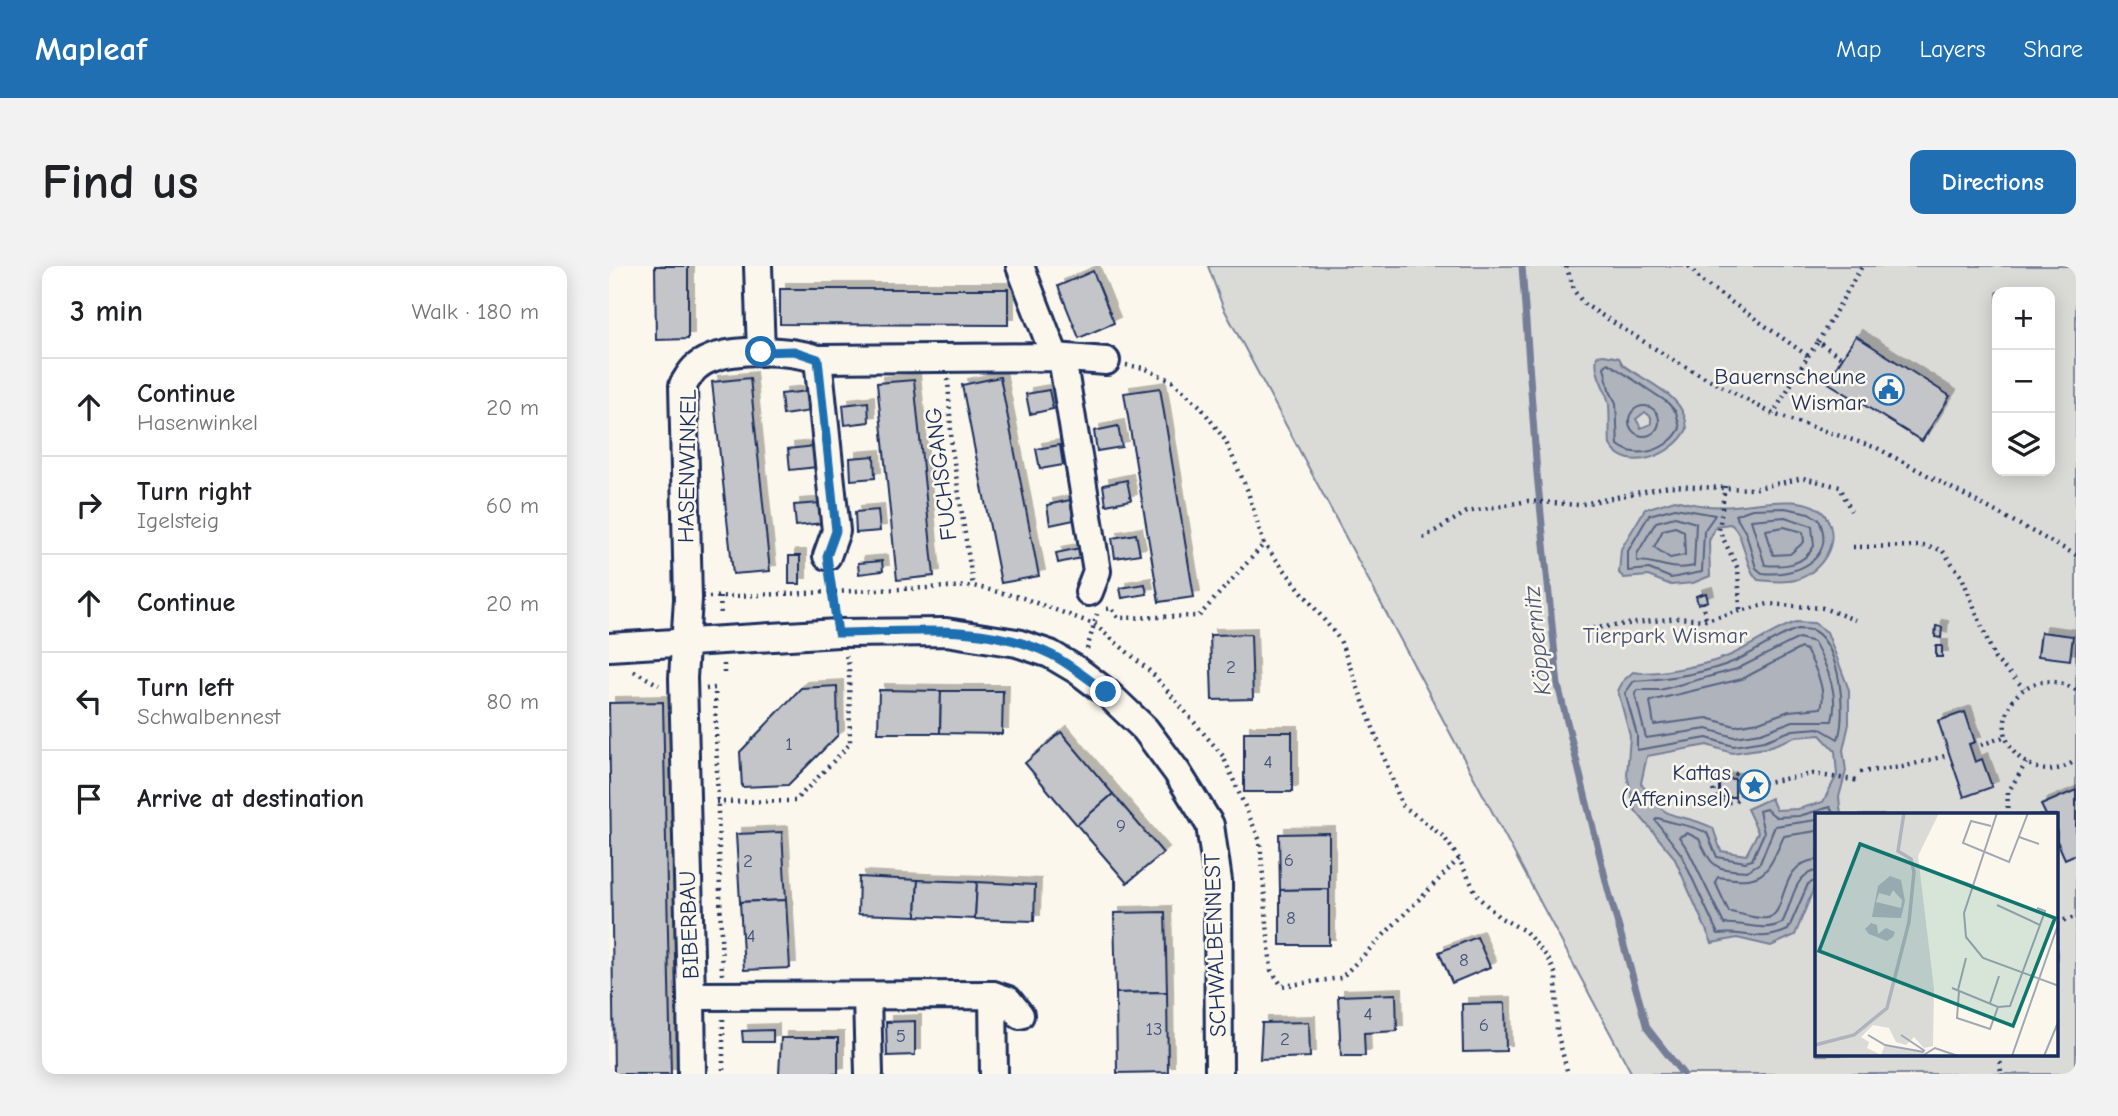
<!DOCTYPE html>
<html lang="en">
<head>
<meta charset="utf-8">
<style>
  :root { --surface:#fff; --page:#f2f2f2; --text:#202124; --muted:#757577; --line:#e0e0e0; --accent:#1f6fb2 }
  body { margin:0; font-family:"Comic Neue",sans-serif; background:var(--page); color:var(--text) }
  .controls { position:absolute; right:21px; top:21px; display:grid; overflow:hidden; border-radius:14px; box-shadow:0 4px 18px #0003 }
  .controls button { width:63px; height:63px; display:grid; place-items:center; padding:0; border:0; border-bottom:2px solid var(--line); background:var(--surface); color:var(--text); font:35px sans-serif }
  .stop { position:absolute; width:21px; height:21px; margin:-16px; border:5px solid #1f6fb2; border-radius:50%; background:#fff }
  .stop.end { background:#1f6fb2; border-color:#fff; box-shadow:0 2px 7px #0008 }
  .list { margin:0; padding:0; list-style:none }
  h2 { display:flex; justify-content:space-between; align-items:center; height:91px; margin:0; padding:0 28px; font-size:30px }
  h2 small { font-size:23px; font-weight:400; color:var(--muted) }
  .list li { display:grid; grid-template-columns:46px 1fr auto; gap:21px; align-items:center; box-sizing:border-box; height:98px; padding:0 28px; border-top:2px solid var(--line) }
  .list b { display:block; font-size:26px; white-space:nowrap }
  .list p { margin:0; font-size:23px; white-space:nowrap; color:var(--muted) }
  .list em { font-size:23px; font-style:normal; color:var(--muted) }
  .icon { flex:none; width:38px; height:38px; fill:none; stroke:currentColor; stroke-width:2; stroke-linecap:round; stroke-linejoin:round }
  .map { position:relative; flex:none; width:1467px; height:808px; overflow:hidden; border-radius:14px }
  header { display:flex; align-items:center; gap:42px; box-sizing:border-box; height:98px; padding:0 35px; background:var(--accent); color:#fff }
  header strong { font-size:33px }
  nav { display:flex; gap:38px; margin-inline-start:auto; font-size:24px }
  .intro { display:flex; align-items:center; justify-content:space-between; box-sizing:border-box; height:168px; padding:0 42px }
  h1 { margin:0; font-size:49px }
  .button { padding:18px 32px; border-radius:14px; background:var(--accent); color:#fff; font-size:24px; font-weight:700 }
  main { display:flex; gap:42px; padding:0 42px }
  aside { flex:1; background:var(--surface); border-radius:14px; box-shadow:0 4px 18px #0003 }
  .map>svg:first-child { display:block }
  .green { fill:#dadad7; stroke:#7a849a; stroke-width:2; fill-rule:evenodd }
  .water { fill:#afb3bb; stroke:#747e96; stroke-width:2; fill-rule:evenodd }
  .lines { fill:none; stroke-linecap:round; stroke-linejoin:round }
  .shore { stroke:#566483; stroke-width:2 }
  .stream { stroke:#747e96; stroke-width:7 }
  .building { fill:#c3c5c9; stroke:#1b2f5e; stroke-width:2; filter:url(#shadow) }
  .minor-casing { stroke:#1b2f5e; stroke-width:32 }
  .path { stroke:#1b2f5e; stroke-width:4.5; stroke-dasharray:2 5; stroke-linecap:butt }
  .minor { stroke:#fbf7ec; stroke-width:26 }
  .route { stroke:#1f6fb2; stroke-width:9 }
  .labels { text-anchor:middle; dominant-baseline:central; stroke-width:5; stroke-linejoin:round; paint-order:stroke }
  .number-label { font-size:19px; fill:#455479 }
  .poi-label { font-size:23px; fill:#1b2f5e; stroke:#fbf7ec; text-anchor:end }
  .street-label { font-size:23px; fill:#1b2f5e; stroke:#fbf7ec }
  .park-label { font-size:23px; fill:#415176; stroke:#fbf7ec }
  .water-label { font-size:24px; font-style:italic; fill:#47577a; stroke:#fbf7ec }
  .inset-river { fill:none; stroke:#afb3bb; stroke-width:3.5 }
  .inset-road { fill:none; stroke:#a1a7b3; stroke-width:2 }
  .view { fill:#0f766e; fill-opacity:0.15; stroke:#0f766e; stroke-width:3.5 }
  .inset-edge { fill:none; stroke:#1b2f5e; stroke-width:3.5 }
</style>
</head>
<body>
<header>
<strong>Mapleaf</strong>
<nav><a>Map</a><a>Layers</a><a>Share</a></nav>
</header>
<div class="intro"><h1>Find us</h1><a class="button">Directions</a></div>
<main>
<aside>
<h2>3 min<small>Walk · 180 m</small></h2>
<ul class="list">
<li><svg class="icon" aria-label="ahead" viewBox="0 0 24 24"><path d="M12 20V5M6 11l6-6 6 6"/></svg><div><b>Continue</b><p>Hasenwinkel</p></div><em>20 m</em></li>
<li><svg class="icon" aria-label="right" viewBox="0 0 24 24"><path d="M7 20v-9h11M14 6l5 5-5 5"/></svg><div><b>Turn right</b><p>Igelsteig</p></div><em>60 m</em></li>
<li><svg class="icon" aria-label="ahead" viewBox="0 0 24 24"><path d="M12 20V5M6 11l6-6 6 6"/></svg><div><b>Continue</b></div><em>20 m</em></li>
<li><svg class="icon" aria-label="left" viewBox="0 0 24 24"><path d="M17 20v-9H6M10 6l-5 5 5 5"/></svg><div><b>Turn left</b><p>Schwalbennest</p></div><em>80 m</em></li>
<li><svg class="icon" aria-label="arrive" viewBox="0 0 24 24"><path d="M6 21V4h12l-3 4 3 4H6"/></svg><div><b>Arrive at destination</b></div></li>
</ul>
</aside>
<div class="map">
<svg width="1467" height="808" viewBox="0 0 1467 808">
  <defs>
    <filter id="shadow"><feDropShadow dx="6" dy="-6" stdDeviation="0" flood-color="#0004"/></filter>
  </defs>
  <rect width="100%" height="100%" fill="#fbf7ec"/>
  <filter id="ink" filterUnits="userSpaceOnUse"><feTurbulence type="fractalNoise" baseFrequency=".0143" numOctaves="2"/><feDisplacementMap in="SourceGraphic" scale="14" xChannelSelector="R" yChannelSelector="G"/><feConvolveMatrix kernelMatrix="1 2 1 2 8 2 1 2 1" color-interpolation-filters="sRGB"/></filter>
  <g filter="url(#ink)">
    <path class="green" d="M599,0H1467V808H1023L614,41ZM1388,26H1441V205H1388ZM1208,549H1448V789H1208Z"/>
    <g class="water">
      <path d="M995,89L1010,92L1014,99C1038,117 1077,129 1078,163C1066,188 1019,209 1001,179C1000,166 1001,152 1000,139C999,124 984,110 988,90ZM1036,146L1042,151V158L1032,162L1027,153Z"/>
      <path d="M1066,234C1085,239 1105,242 1125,240C1148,238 1202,226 1217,251C1233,276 1212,307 1186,314C1174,317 1161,315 1149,314C1134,299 1136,266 1121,258L1107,260L1100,275L1101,310L1084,317L1062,319L1039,310L1015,312L1010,307L1012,283L1036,243Z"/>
      <path d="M1187,356L1205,357L1218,366L1240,424V458L1234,484L1237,505L1230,531L1232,549H1208V614L1186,669L1162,680L1128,672L1103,677L1065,591L1026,544L1018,509L1021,470L1009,425L1014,415L1024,406C1046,410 1103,398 1124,388C1146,378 1164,364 1187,356ZM1211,469L1226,485L1228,509L1214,536L1189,543L1167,544L1162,532L1138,543L1149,566L1137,589L1112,585L1104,562C1063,542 1061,562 1032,517L1038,490L1098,479L1123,487L1157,482L1186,471Z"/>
    </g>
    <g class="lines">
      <g class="shore">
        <path d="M999,97L1058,136L1067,146L1071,162C1061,183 1029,195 1009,179L1007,137L1000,123L995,101Z"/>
        <circle cx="1035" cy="155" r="15"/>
        <path d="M1066,242L1106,249L1095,265L1093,306L1062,312L1040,303L1019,305V285L1040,249Z"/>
        <path d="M1176,242L1200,247L1210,254C1228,294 1186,311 1153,307L1147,302L1137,267L1126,249L1143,243Z"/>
        <path d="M1066,251L1087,257L1085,300C1063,306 1049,295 1028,295V288L1047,256Z"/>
        <path d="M1176,251L1203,260L1205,280C1195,299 1176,301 1156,299L1142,254Z"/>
        <path d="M1066,261L1075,265L1076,289L1061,292L1045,281L1054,264Z"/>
        <path d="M1175,261L1194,266L1195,276L1181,288L1164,289L1157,264Z"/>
        <path d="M1189,363C1195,363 1200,363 1205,365C1231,379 1238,448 1229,473L1210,462L1184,464L1155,475L1124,480L1098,472L1028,484V469L1016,427L1025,415C1057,413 1095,408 1126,395C1148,386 1166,370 1189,363Z"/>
        <path d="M1190,372L1205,376C1218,399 1230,430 1223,455H1184L1152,467L1125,471L1098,463L1037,472L1026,428L1028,424H1051L1128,403Z"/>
        <path d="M1192,382L1197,384C1206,400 1218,425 1212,442L1180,445L1150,456L1126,460L1098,452L1045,459L1041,435L1133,413Z"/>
        <path d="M1208,554L1166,560L1151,597L1138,605C1104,603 1104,602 1090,573L1078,567L1070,571L1079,584L1115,658C1136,656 1153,667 1173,657C1183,640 1184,607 1208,605"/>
        <path d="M1208,565L1175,570C1157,610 1155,618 1109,611L1106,616L1120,646C1132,647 1147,654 1158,652C1179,650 1168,596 1208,594"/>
        <path d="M1208,614L1199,618L1179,664C1152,677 1139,665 1109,668L1072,588L1046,554L1049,552C1066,559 1082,558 1098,567L1108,591L1136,596L1143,594L1155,567L1150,545L1157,543L1167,551L1190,550L1221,541L1225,549"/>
      </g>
      <path class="stream" d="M913,0L928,208L949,419L999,623L1038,762L1074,808"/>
    </g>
    <g class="building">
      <path d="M46,0H79V73L47,74Z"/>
      <path d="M484,5L505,57L470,72L449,20Z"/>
      <path d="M171,23H399V59L171,58Z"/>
      <path d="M1247,70L1341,130L1313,175L1218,116Z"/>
      <path d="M391,111L430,310L392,317L353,119Z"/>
      <path d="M141,112L161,305L124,308L103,116Z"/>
      <path d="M305,114L325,310L288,314L268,117Z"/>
      <path d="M551,122L585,331L550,336L515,127Z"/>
      <path d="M440,124L444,143L421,148L417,128Z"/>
      <path d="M200,125L202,145L174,149L172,128Z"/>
      <path d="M259,136L260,156L236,159L234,139Z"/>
      <path d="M509,160L513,181L488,185L485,165Z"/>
      <path d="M451,179L454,199L431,203L427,183Z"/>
      <path d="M206,180L208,201L181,204L179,183Z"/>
      <path d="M265,190L266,212L242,214L241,192Z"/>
      <path d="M518,214L522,234L497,239L494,219Z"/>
      <path d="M461,234L465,254L441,259L438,239Z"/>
      <path d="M212,237L214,257L187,260L185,239Z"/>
      <path d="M269,244L271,265L247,267L246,246Z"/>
      <path d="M527,268L531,288L506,292L503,272Z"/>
      <path d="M471,282L472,292L449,297L447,287Z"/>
      <rect x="180" y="290" width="11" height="28"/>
      <path d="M273,295L274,305L250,308L249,297Z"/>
      <path d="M536,318L538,328L513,332L511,322Z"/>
      <path d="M1097,327L1099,335L1089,338L1087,330Z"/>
      <path d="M1327,360L1333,361L1332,372L1326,371Z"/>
      <path d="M1432,366L1464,370L1461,394L1429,390Z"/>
      <path d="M642,368L644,433L603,434L601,369Z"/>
      <rect x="1327" y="380" width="6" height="11"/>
      <path d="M228,420L229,469L179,519L133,521L131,486L192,422Z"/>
      <path d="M270,424L332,425L331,467H269Z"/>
      <path d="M332,425H394L393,468L331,467Z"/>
      <path d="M54,436L62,808H5L0,437Z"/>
      <path d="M1356,446L1366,476L1360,478L1366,496L1373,493L1383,521L1355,531L1329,455Z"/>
      <path d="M452,466L504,528L468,559L416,497Z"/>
      <rect x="635" y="466" width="48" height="60"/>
      <path d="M1110,512L1126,513V531H1110Z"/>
      <path d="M1467,524V588L1456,593L1448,575V549H1437L1432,539Z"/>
      <path d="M504,528L554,587L518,617L468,559Z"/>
      <path d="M173,566L177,634L131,636L127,568Z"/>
      <path d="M720,567V623L671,624L670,568Z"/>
      <path d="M250,611L309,614L307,650L249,648Z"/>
      <path d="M309,614L368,616L366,653L307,650Z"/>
      <path d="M368,616L426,619L425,655L366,653Z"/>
      <path d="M720,623V679H671V624Z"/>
      <path d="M177,634L181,702L135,704L131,636Z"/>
      <path d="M556,646L558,726L507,727L505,647Z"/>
      <path d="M868,671L881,701L843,717L830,686Z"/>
      <path d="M558,726L559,806L508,807L507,727Z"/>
      <path d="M787,728L788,765L755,767L756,790H732L729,730Z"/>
      <path d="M896,737L897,785L854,786L853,738Z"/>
      <path d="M306,755V789L278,790L277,756Z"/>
      <path d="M700,756L701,791L651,793L653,757Z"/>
      <path d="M164,764V776H134L133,765Z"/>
      <path d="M172,772H229V808H170Z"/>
    </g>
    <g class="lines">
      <defs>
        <g id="minor">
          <path d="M149,0L152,86"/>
          <path d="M411,0L446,91"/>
          <path d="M453,92L488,305L480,326"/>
          <path d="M209,93L227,265L218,290"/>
          <path d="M0,381L229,367L337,366L408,377L441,388L468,404L497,426L536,463L568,506L601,559L609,615L610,808"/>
          <path d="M384,729L385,808"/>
          <path d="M82,730L83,808"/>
          <path d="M258,730L260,808"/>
          <path d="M411,749L399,734L384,729L82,730L74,412L79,333L74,119C78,113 82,105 87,101C113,79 180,84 209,93L446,91L497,95"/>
        </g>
      </defs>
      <use href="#minor" class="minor-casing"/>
      <g class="path">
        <path d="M957,0L966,26L975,38L1064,94L1164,148L1268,182L1467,289"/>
        <path d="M1080,0L1091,14L1199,90L1164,148"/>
        <path d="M1209,76L1253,0"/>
        <path d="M1199,90L1209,76L1233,92"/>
        <path d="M517,99L535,102L563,115L591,140L616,174L638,223L655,278L731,374L793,539L835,571L850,593L869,631L890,651L916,665L939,692L947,709L948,766L959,808"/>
        <path d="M339,113L343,183L364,320"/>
        <path d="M1116,220L1110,264L1129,303L1131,344"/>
        <path d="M814,272L858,246L919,235L969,239L1060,220L1144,223L1194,212L1231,221L1242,245"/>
        <path d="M1244,281L1314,280L1333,284L1353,311L1386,393L1415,422"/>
        <path d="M222,312L227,344"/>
        <path d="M100,331L364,320L414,332L485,358L543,407L614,490L651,575L662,704L673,720L732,712L850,593"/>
        <path d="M111,331L112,351"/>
        <path d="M1094,336L1097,354"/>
        <path d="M498,343L503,342L509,352L590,350L655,278"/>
        <path d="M977,363L1069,352L1097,354L1159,338L1214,342L1246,354"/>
        <path d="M478,383L488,348"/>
        <path d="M115,398V409"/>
        <path d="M25,405L50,419"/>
        <path d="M97,423L106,422L113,709"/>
        <path d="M1467,424C1407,388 1364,476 1426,501C1440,507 1455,503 1467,494"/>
        <path d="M1372,479L1397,470"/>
        <path d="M1251,506L1293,501L1340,489"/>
        <circle cx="1119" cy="521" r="15"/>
        <path d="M1134,520L1204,508L1251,515"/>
        <path d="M107,536L186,535L241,478L240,399L237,390"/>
        <path d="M1398,549L1399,526L1417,497"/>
        <path d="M1448,656L1467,651"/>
        <path d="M114,753V808"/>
        <path d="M1391,789L1392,808"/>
      </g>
      <use href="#minor" class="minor"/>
    </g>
  </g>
  <g class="lines" filter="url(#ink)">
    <path class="route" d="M152,86L185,85L209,93L227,265L218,290L229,367C299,366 378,356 443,389C462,399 479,413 497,426"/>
  </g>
  <defs>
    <symbol id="civic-ring" viewBox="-11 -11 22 22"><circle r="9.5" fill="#fbf7ec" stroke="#1f6fb2" stroke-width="1.5"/><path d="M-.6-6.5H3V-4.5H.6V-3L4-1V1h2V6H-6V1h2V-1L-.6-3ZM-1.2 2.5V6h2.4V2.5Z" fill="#1f6fb2"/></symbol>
    <symbol id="sight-ring" viewBox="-11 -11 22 22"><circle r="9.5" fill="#fbf7ec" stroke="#1f6fb2" stroke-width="1.5"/><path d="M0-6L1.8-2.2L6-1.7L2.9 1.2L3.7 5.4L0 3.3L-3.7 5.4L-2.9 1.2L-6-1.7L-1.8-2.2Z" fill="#1f6fb2"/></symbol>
  </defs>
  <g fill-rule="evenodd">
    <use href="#civic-ring" x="1262" y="106" width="35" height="35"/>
    <use href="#sight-ring" x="1128" y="502" width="35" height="35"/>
  </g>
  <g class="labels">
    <g class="number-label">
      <text x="622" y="401">2</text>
      <text x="180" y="478">1</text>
      <text x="659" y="496">4</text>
      <text x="512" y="560">9</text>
      <text x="680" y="594">6</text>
      <text x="139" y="595">2</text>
      <text x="682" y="652">8</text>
      <text x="142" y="670">4</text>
      <text x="855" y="694">8</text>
      <text x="759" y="748">4</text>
      <text x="875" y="759">6</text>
      <text x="545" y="763">13</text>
      <text x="292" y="770">5</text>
      <text x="676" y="773">2</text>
    </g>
    <g class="poi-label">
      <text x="1257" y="110">Bauernscheune<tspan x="1257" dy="26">Wismar</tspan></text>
      <text x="1122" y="506">Kattas<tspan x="1122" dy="26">(Affeninsel)</tspan></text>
    </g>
    <g class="street-label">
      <text transform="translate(78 200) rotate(-89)">HASENWINKEL</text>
      <text transform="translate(332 208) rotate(-97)">FUCHSGANG</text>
      <text transform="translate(80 659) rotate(-92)">BIBERBAU</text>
      <text transform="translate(606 679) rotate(-92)">SCHWALBENNEST</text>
    </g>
    <g class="park-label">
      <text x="1056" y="369">Tierpark Wismar</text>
    </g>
    <g class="water-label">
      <text transform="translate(928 375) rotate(-96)">Köppernitz</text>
    </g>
  </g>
  <g transform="translate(1206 547)">
    <rect width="243" height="243" fill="#fbf7ec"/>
    <path d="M0,0H124L103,43L119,176L118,233L109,235L99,224L91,232L81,229L74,215L58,212L46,224L54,229L52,235L66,242L70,232L109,239L107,243H0Z" fill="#dadad7"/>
    <path d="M75,63L86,67L90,88L86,105L57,104L63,73ZM78,77L87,87L86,95L61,89L64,80L75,83ZM56,110L62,112L63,121L71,115L80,119L78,124L72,128L54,121L50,116Z" fill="#afb3bb" fill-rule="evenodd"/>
    <path class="inset-river" d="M0,232L39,222L72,195L94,109L99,59L96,46L83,38L89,0"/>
    <path class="inset-road" d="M182,0L149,100L151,124L168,145L244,173M176,13L156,8L148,30L194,49L213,0M204,24L224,31M132,63L159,73M222,95L230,98L225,112M137,175L183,194L195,193L225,112L182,92M143,177L151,145M144,178L142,205L175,216L183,194M175,190L184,163M53,222L70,232L109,239M86,222L110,238M107,243L120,235L143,243M197,243L244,109M229,243L244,207"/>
    <path class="view" d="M45,31L240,105L198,213L4,138Z"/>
    <rect width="243" height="243" class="inset-edge"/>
  </g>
</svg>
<div class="controls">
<button>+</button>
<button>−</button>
<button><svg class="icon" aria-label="layers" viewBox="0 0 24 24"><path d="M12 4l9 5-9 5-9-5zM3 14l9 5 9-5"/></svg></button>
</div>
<div class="stop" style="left:152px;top:86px"></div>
<div class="stop end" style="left:497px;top:426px"></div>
</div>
</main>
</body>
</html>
